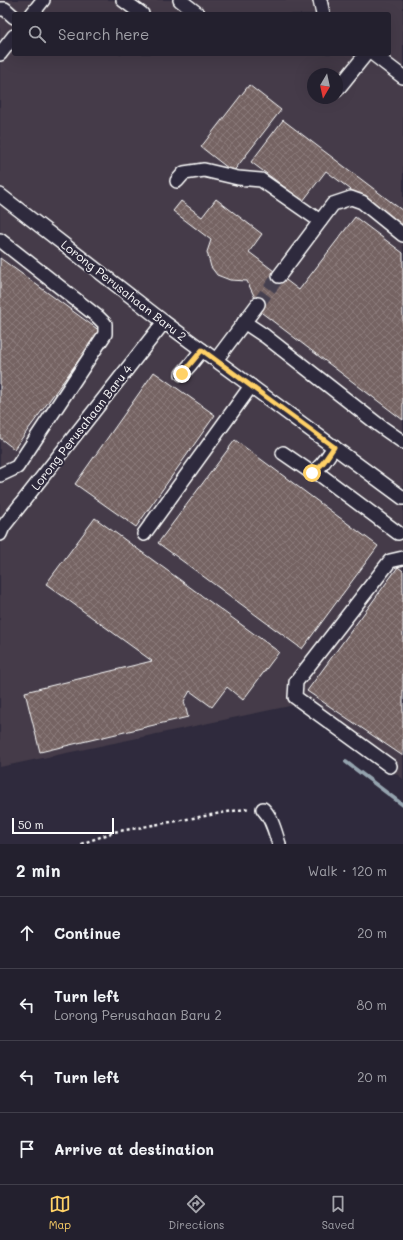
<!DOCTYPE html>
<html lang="en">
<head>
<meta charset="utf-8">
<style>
  :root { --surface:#23202e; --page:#2b2836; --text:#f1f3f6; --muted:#a3a3aa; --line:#403e4a; --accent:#ffd166 }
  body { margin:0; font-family:Mali,sans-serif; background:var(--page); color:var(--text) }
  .compass { position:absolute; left:307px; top:68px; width:36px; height:36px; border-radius:50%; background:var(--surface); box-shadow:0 4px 16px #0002; rotate:189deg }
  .scale { position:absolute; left:12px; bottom:10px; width:102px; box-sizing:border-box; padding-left:4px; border:2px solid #fff; border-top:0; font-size:11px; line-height:14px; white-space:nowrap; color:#fff; -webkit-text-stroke:3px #2f2a3d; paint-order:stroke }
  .stop { position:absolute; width:12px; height:12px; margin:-9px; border:3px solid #ffd166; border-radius:50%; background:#fff }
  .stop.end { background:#ffd166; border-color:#fff; box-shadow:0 1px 4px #0008 }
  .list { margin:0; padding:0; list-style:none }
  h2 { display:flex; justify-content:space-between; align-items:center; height:52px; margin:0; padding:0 16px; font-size:17px }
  h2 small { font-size:13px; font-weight:400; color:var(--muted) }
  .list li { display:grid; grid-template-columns:26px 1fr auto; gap:12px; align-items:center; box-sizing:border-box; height:72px; padding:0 16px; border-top:1px solid var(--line) }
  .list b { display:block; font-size:15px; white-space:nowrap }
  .list p { margin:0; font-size:13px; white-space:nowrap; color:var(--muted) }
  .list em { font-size:13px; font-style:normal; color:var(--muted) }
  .icon { flex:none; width:22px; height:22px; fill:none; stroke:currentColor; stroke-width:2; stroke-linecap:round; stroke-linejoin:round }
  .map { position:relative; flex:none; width:403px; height:844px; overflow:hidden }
  .search { position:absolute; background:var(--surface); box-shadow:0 4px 16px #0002; left:12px; right:12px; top:12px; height:44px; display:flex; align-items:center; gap:10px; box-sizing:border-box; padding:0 14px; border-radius:4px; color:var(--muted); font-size:15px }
  .sheet { height:340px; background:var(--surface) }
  nav { display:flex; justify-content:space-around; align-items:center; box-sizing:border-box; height:56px; border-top:1px solid var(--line); background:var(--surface); font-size:11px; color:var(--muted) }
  nav a { display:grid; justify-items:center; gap:2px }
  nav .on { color:var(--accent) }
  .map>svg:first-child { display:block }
  .built { fill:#443b48; fill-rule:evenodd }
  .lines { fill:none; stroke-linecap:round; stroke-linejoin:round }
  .stream { stroke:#95a4af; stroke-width:4 }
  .building { fill:url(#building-cross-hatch); stroke:#fff }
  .minor-tunnel { stroke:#443f50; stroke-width:13; stroke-dasharray:13 6; stroke-linecap:butt }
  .minor-casing { stroke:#fff; stroke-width:16 }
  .path { stroke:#fff; stroke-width:2.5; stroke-dasharray:3 3; stroke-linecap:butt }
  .minor { stroke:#2f2a3d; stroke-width:13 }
  .route { stroke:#ffd166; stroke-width:5 }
  .labels { text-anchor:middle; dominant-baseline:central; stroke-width:4; stroke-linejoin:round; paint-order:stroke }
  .street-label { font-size:12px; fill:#fff; stroke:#2f2a3d }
</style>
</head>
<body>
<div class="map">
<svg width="403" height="844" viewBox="0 0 403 844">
  <defs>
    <pattern id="building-cross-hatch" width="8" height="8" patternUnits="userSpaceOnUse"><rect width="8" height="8" fill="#756362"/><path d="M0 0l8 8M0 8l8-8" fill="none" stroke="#8a7a7a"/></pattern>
  </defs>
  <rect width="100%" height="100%" fill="#2f2a3d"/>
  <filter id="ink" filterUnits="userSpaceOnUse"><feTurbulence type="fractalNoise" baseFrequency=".025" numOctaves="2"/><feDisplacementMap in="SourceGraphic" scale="8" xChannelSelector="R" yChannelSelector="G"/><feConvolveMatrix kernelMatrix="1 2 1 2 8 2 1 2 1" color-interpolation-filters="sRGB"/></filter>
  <g filter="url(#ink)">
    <path class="built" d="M0,0H403V779L304,703L0,767ZM14,14H389V54H14ZM313,74H337V98H313Z"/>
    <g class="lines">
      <path class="stream" d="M346,762L403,805"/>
    </g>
    <g class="building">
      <path d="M249,85L281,110L233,172L201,147Z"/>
      <path d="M283,120L403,211V229L326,171L303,201L251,162Z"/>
      <path d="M216,199L262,234L249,252L299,290L355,217L403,253V420L262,313L247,281L230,280L217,275L211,267L207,252L211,240L173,211L181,201L202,217Z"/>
      <path d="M0,258L100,331L14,449L0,438Z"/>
      <path d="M154,372L215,415L136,527L75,484Z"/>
      <path d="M235,440L378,546L302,649L158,543Z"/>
      <path d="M95,518L279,652L243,700L227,687L212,707L190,691L184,701L188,717L40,752L25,692L152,661L46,584Z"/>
      <path d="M398,567L403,571V756L307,691Z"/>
    </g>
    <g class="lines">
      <path class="minor-tunnel" d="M258,304L279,276"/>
      <defs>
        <g id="minor">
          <path d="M123,0L142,14"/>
          <path d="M180,0L198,14"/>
          <path d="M320,0L323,14"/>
          <path d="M0,9H5L14,17"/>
          <path d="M32,14L43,0"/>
          <path d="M0,54L14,36"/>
          <path d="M373,54L403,77"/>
          <path d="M337,90L366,54"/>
          <path d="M177,181L184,173L204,170L238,178L261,180L320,221"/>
          <path d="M0,195L164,322L403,498"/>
          <path d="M0,240L98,317L105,324V334L17,467L0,475"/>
          <path d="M279,276L333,204L351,198L362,202L403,235"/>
          <path d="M244,322L265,336L380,426L403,442"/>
          <path d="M216,360L258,304"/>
          <path d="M182,374L190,365L202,350"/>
          <path d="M283,453L312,473C322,467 328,456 334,447"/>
          <path d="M315,471L398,533"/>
          <path d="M0,534L3,527L164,322"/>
          <path d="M144,534L251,386"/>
          <path d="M390,766L295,697L296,682L390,561L403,558"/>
          <path d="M263,809C272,818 275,832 279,844"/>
        </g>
      </defs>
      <use href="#minor" class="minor-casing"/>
      <path class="path" d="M81,844L114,832L250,808"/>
      <use href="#minor" class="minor"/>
    </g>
  </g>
  <g class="lines" filter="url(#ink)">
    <path class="route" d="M182,374L202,350L334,447C328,456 322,467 312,473"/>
  </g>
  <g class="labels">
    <g class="street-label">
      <text transform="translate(124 290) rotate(38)">Lorong Perusahaan Baru 2</text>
      <text transform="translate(81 427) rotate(-52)">Lorong Perusahaan Baru 4</text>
    </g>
  </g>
</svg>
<svg class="compass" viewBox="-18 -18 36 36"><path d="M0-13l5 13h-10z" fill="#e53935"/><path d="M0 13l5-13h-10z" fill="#a3a3aa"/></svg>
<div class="scale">50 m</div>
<div class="stop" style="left:312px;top:473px"></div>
<div class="stop end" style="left:182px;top:374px"></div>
<div class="search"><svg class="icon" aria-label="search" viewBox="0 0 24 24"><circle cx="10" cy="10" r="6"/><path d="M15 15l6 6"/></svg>Search here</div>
</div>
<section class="sheet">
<h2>2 min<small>Walk · 120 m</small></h2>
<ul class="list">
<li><svg class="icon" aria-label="ahead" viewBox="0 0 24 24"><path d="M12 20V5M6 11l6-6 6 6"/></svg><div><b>Continue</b></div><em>20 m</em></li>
<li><svg class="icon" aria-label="left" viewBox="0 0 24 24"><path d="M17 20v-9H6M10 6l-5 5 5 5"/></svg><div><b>Turn left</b><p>Lorong Perusahaan Baru 2</p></div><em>80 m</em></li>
<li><svg class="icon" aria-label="left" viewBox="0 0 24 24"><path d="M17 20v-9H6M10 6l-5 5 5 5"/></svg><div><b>Turn left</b></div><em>20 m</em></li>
<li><svg class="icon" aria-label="arrive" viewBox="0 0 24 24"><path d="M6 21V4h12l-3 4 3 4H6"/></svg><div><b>Arrive at destination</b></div></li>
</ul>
</section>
<nav>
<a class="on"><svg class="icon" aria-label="map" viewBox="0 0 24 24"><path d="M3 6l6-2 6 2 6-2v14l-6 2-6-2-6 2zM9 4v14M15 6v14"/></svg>Map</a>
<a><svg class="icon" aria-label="directions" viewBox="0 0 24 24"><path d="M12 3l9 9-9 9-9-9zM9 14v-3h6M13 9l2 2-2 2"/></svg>Directions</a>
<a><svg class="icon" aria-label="saved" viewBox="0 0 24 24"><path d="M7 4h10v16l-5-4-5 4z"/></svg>Saved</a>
</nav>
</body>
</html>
